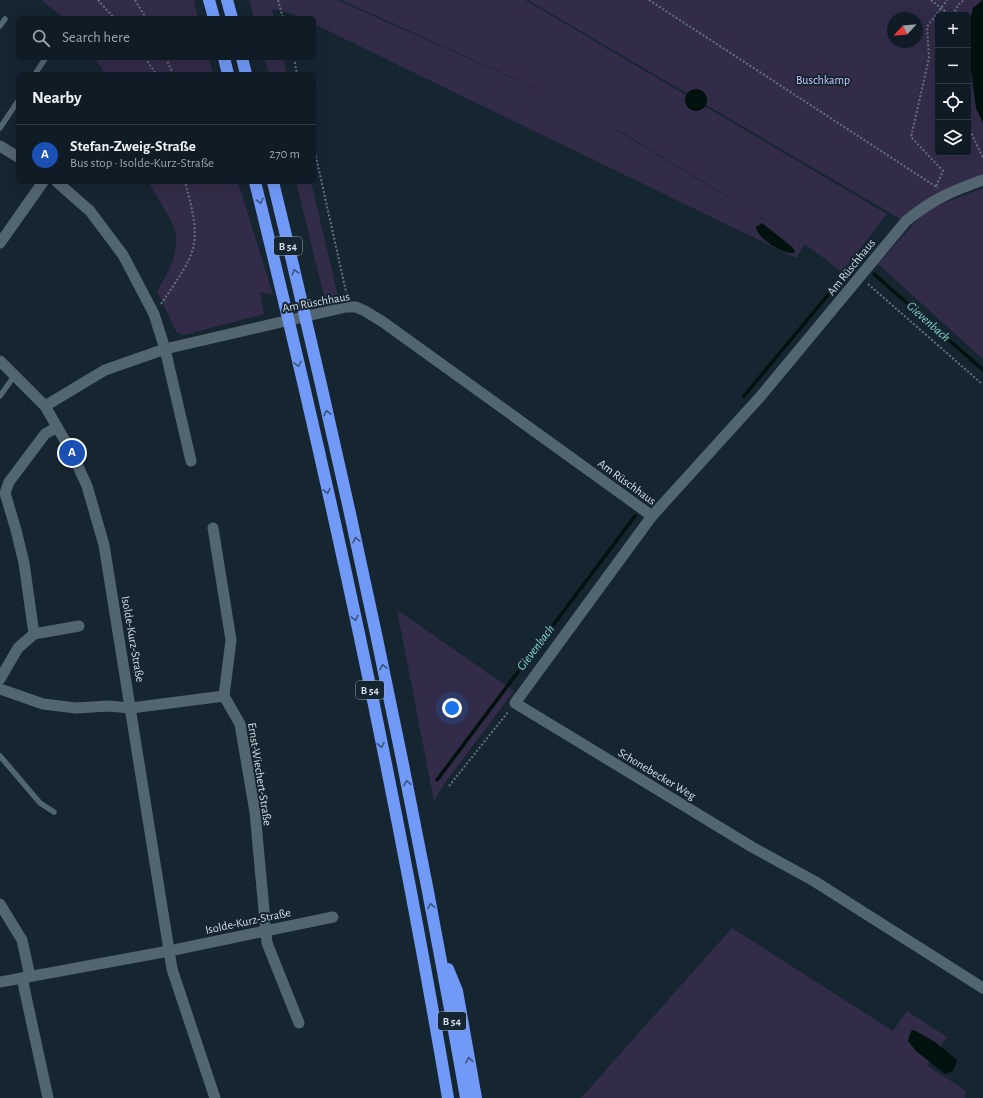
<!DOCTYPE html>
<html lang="en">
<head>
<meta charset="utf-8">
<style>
  :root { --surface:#101c25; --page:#19252d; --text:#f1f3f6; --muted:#9ca1a7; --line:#303a42; --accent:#d8b434 }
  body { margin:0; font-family:"Alegreya Sans",sans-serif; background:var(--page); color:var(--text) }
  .controls { position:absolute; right:12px; top:12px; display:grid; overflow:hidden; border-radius:6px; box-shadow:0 4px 16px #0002 }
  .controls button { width:36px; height:36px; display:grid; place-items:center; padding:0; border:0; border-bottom:1px solid var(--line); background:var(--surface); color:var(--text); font:20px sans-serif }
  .compass { position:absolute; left:887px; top:12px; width:36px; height:36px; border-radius:50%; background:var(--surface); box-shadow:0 4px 16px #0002; rotate:244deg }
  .you { position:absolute; left:452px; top:708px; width:14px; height:14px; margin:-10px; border:3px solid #fff; border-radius:50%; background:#1a73e8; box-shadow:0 0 0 6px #1a73e833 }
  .badge { display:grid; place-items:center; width:26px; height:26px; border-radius:50%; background:var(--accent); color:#fff; font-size:13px; font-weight:700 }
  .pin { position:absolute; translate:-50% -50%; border:2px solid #fff; box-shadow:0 1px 4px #0006 }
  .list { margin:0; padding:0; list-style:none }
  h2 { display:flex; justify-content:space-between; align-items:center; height:52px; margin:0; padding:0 16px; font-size:17px }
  h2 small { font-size:13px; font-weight:400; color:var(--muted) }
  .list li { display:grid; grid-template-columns:26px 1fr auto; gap:12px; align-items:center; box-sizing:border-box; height:60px; padding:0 16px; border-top:1px solid var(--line) }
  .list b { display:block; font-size:15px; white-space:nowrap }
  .list p { margin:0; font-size:13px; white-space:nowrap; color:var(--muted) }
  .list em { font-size:13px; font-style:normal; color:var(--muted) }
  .icon { flex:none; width:22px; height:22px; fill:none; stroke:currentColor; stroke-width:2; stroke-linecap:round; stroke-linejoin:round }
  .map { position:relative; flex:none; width:983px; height:1098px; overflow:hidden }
  .search { position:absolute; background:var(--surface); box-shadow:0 4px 16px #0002; left:16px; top:16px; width:300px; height:44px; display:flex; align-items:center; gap:10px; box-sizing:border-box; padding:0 14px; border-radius:6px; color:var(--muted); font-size:15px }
  .panel { position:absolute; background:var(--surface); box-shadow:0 4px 16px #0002; left:16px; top:72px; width:300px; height:112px; border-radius:6px }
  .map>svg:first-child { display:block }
  .green { fill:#332c49; fill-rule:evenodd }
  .water { fill:#00120e }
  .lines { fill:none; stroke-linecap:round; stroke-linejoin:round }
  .stream { stroke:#00120e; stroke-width:3.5 }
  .path { stroke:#63717a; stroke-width:2; stroke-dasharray:2 2; stroke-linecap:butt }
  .lane { stroke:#536571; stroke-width:5.5 }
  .street { stroke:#536571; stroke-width:11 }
  .highway { stroke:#7099f8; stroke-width:12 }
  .oneway { stroke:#3a5481 }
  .labels { text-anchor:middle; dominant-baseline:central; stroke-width:4; stroke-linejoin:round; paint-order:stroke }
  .shield { fill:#162631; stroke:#9aa7af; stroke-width:1 }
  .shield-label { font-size:11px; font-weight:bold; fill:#d3dee5 }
  .park-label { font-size:12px; fill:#cec1fd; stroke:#162631 }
  .street-label { font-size:12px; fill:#d3dee5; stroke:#162631 }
  .water-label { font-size:13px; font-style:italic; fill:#80d0bf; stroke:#162631 }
</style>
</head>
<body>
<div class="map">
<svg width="983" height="1098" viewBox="0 0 983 1098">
  <rect width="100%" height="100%" fill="#162631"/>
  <g class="green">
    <path d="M41,0H194L198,18H64Z"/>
    <path d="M249,0H337L584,110L341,0H525L887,214L842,272L805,244L796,258L314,24V18C299,18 287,11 272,9L274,18H254ZM615,128L797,239L803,243L615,129Z"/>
    <path d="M528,0H982L973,8L969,27L970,63L976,108L983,123V177L902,220ZM938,15H968V153H938ZM893,18H917V42H893Z"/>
    <path d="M95,58H209L213,74H105Z"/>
    <path d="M264,58H283L287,74H269Z"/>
    <path d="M148,182H238L273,295L260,292L264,314L184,335L177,333L157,291C168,273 180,253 175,231C173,221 154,192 148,182Z"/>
    <path d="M296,182H311L338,296L325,300Z"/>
    <path d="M983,188V359L878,264L926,210Z"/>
    <path d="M397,610L514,691L444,784L434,801Z"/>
    <path d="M732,928L893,1031L907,1011L947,1037L927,1065L967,1092L964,1096L966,1098H581Z"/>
  </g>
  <g class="water">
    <path d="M983,0V123L976,108L970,63L969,27L973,8Z"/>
    <circle cx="696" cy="100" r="11"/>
    <path d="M762,223L791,246L795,251L794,253C782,254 758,239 756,227Z"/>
    <path d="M914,1030L935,1042L957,1060L953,1071L945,1074L916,1051L908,1041L911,1031Z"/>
  </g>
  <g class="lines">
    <g class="stream">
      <path d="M874,274L983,370"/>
      <path d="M841,279L857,259L860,262"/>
      <path d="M744,396L833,289"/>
      <path d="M437,780L635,516"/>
    </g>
    <g class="path">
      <path d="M98,0L114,18"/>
      <path d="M135,0L146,18"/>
      <path d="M278,0L283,18"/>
      <path d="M649,0L938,188"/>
      <path d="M931,0L950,15"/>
      <path d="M953,15L958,5L964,0"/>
      <path d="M145,58L156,74"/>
      <path d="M166,58L173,74"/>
      <path d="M294,58L297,74"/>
      <path d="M968,110L970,130L983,158"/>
      <path d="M314,148L347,296"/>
      <path d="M936,186L943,171L911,137L929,58L927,27L947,0"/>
      <path d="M868,284L981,383"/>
      <path d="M161,304C197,251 203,246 185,182"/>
      <path d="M449,786L508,712"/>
    </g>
    <g class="lane">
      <path d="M0,26L5,19"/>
      <path d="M35,74L45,59"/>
      <path d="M0,128L18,101"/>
      <path d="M0,396L15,375"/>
      <path d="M0,756L40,803L54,812"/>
    </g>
    <g class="street">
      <path d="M0,146L18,157"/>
      <path d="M983,180C950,192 933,199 906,221L760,397L652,516L515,703L752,847L814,881L983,988"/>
      <path d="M57,182L90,211L123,255L154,314L165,349L191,461"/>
      <path d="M0,243L43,182"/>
      <path d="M0,361L45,406L72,453L87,486L104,545L172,969L215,1098"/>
      <path d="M45,406L105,370L165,349L346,307H356L365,311L383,322L652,516"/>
      <path d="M213,528L231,640L224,696L240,724L255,812L267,943L299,1023"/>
      <path d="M34,634L79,626"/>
      <path d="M0,679L18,648L34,634L24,563L16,530L5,493L9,482L45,434L57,427"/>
      <path d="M0,689L43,704L76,708L108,706L131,708L224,696"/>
      <path d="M0,904L22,940L30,976"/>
      <path d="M22,978L48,1098"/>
      <path d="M0,982L169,951L333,917"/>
    </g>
    <g class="highway">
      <path d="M209,0L214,18"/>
      <path d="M227,0L232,18"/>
      <path d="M224,58L228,74"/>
      <path d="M242,58L246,74"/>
      <path d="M255,182C330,485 396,791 448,1098"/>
      <path d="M273,182C347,485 412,791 466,1098"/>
      <path d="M448,969L457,991L476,1098"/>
    </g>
  </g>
  <defs><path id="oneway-chevron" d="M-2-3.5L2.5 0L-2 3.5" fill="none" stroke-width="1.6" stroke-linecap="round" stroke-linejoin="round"/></defs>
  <g class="oneway">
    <use href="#oneway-chevron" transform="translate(260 201) rotate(76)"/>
    <use href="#oneway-chevron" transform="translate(295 272) rotate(-104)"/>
    <use href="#oneway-chevron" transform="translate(298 364) rotate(77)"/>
    <use href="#oneway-chevron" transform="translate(327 413) rotate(-103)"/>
    <use href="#oneway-chevron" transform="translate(327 491) rotate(77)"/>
    <use href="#oneway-chevron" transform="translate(356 540) rotate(-102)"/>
    <use href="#oneway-chevron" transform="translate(355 618) rotate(78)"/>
    <use href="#oneway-chevron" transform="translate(383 667) rotate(-102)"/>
    <use href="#oneway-chevron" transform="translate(381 745) rotate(79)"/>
    <use href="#oneway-chevron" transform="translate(407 783) rotate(-101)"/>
    <use href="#oneway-chevron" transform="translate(431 906) rotate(-101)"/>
    <use href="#oneway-chevron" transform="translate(469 1060) rotate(-100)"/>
  </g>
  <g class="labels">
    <g class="shield">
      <rect x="274" y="237" width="28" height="18" rx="3"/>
      <rect x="356" y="681" width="28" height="18" rx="3"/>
      <rect x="438" y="1012" width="28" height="18" rx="3"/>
    </g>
    <g class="shield-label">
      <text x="288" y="246">B 54</text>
      <text x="370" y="690">B 54</text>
      <text x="452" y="1021">B 54</text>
    </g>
    <g class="park-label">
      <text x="823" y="80">Buschkamp</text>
    </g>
    <g class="street-label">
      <text transform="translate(851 267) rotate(-51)">Am Rüschhaus</text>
      <text transform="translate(316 302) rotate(-10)">Am Rüschhaus</text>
      <text transform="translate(627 482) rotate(36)">Am Rüschhaus</text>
      <text transform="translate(133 639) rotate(80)">Isolde-Kurz-Straße</text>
      <text transform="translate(260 774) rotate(81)">Ernst-Wiechert-Straße</text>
      <text transform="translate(657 774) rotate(31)">Schonebecker Weg</text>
      <text transform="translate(248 921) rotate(-12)">Isolde-Kurz-Straße</text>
    </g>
    <g class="water-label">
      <text transform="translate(928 322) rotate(42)">Gievenbach</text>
      <text transform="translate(536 648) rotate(-53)">Gievenbach</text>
    </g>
  </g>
</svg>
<div class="controls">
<button>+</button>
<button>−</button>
<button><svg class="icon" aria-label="locate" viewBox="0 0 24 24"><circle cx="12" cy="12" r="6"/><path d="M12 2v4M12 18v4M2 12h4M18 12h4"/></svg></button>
<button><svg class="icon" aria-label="layers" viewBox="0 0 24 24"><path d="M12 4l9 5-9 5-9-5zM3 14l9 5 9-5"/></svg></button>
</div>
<svg class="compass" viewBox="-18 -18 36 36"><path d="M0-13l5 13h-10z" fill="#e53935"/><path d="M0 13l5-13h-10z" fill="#9ca1a7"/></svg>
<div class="you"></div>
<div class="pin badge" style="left:72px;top:453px;background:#1a4fb4">A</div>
<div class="search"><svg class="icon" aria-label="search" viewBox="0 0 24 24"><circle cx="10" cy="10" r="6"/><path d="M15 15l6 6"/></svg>Search here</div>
<section class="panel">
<h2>Nearby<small></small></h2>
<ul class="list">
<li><span class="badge" style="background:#1a4fb4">A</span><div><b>Stefan-Zweig-Straße</b><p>Bus stop · Isolde-Kurz-Straße</p></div><em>270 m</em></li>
</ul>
</section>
</div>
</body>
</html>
